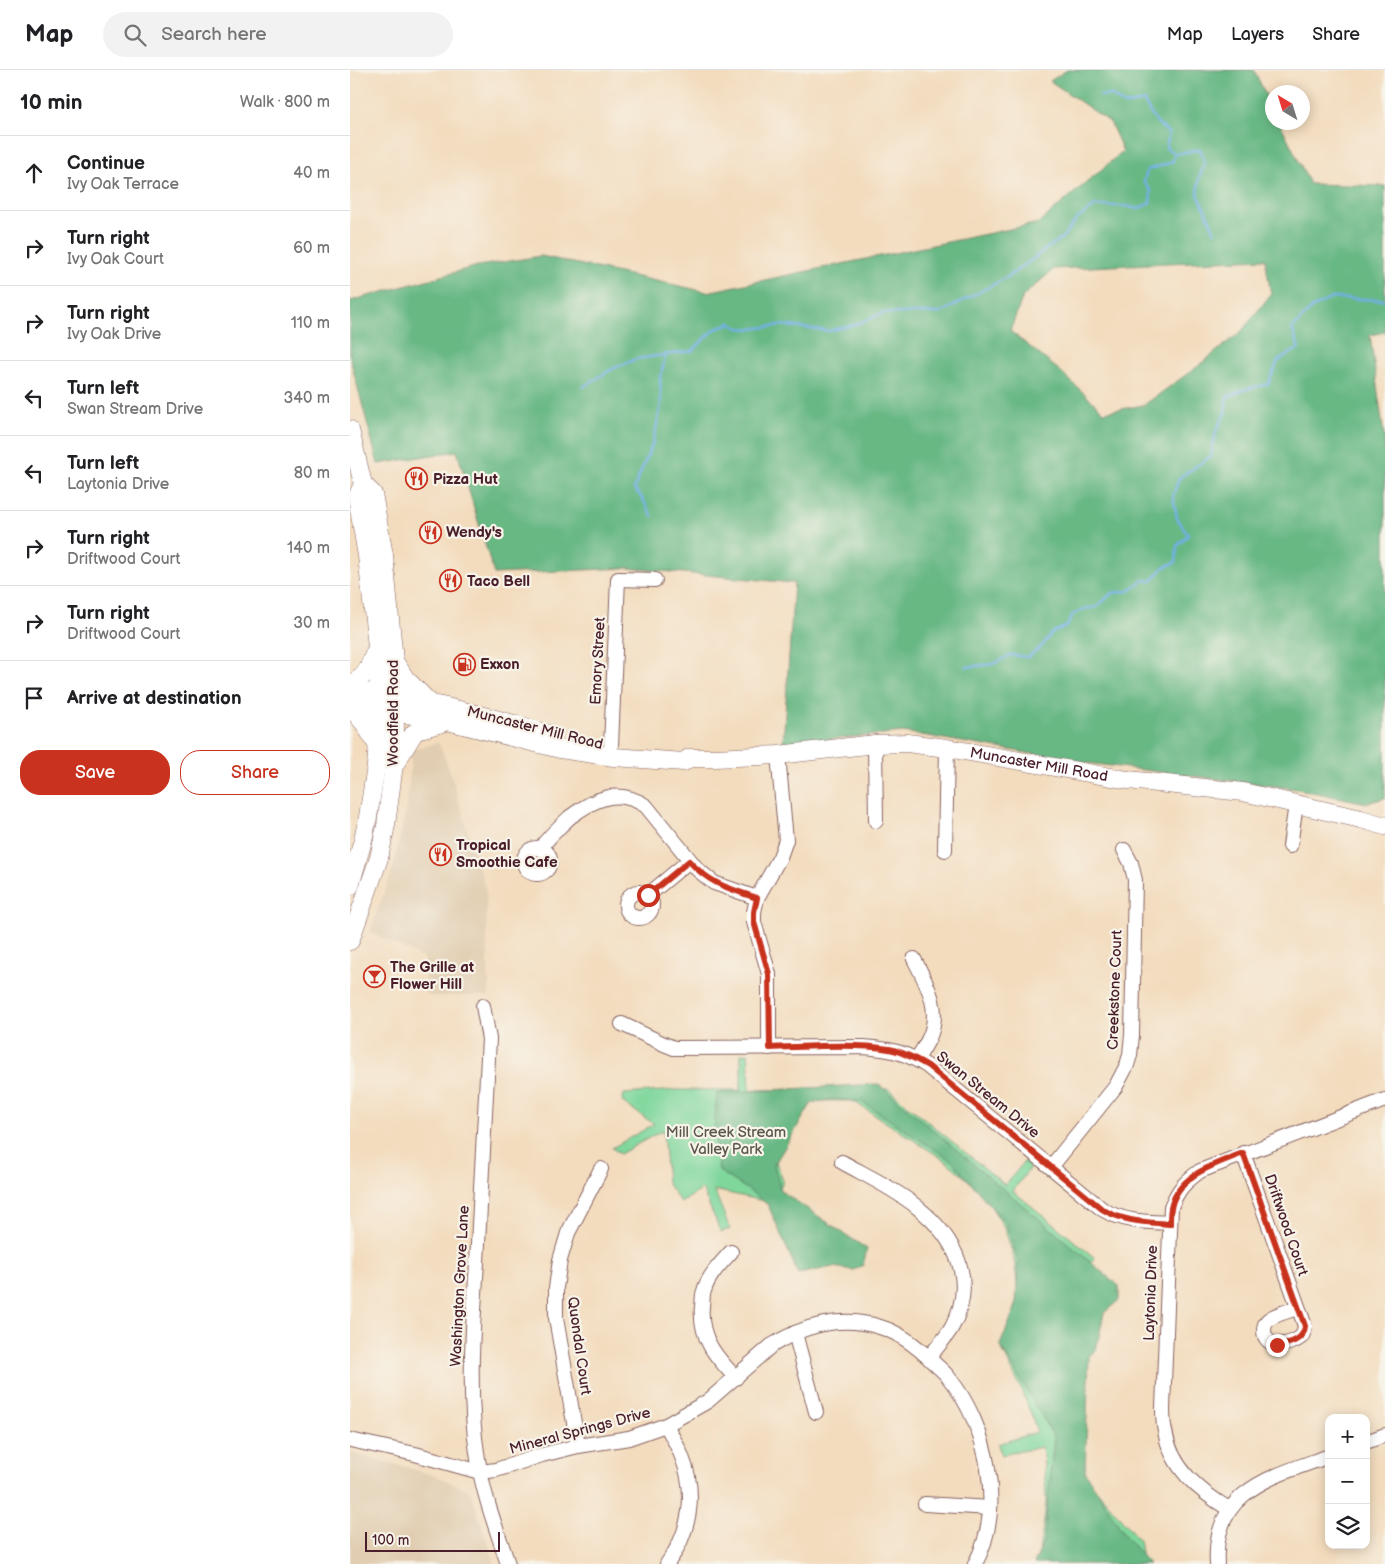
<!DOCTYPE html>
<html lang="en">
<head>
<meta charset="utf-8">
<style>
  :root { --surface:#fff; --page:#f2f2f2; --text:#202124; --muted:#757577; --line:#e0e0e0; --accent:#c8321e }
  body { margin:0; font-family:"Balsamiq Sans",sans-serif; background:var(--page); color:var(--text) }
  .controls { position:absolute; right:15px; bottom:15px; display:grid; overflow:hidden; border-radius:10px; box-shadow:0 2px 12px #0003 }
  .controls button { width:45px; height:45px; display:grid; place-items:center; padding:0; border:0; border-bottom:1px solid var(--line); background:var(--surface); color:var(--text); font:25px sans-serif }
  .compass { position:absolute; left:915px; top:15px; width:45px; height:45px; border-radius:50%; background:var(--surface); box-shadow:0 2px 12px #0003; rotate:322deg }
  .scale { position:absolute; left:15px; bottom:12px; width:135px; box-sizing:border-box; padding-left:5px; border:2px solid #4a1f2b; border-top:0; font-size:14px; line-height:18px; white-space:nowrap; color:#4a1f2b; -webkit-text-stroke:4px #f7f3e8; paint-order:stroke }
  .stop { position:absolute; width:15px; height:15px; margin:-11px; border:4px solid #c8321e; border-radius:50%; background:#fff }
  .stop.end { background:#c8321e; border-color:#fff; box-shadow:0 1px 5px #0008 }
  .list { margin:0; padding:0; list-style:none }
  h2 { display:flex; justify-content:space-between; align-items:center; height:65px; margin:0; padding:0 20px; font-size:21px }
  h2 small { font-size:16px; font-weight:400; color:var(--muted) }
  .list li { display:grid; grid-template-columns:32px 1fr auto; gap:15px; align-items:center; box-sizing:border-box; height:75px; padding:0 20px; border-top:1px solid var(--line) }
  .list b { display:block; font-size:19px; white-space:nowrap }
  .list p { margin:0; font-size:16px; white-space:nowrap; color:var(--muted) }
  .list em { font-size:16px; font-style:normal; color:var(--muted) }
  .actions { display:flex; gap:10px; padding:15px 20px }
  .actions a { flex:1; padding:11px 0; border:1px solid var(--accent); border-radius:20px; text-align:center; font-size:18px; color:var(--accent) }
  .actions .main { background:var(--accent); color:#fff }
  .icon { flex:none; width:28px; height:28px; fill:none; stroke:currentColor; stroke-width:2; stroke-linecap:round; stroke-linejoin:round }
  .map { position:relative; flex:none; width:1035px; height:1494px; overflow:hidden }
  header { display:flex; align-items:center; gap:30px; box-sizing:border-box; height:70px; padding:0 25px; background:var(--surface); border-bottom:1px solid var(--line) }
  header strong { font-size:24px }
  nav { display:flex; gap:28px; margin-inline-start:auto; font-size:18px }
  .search { width:350px; height:45px; background:var(--page); display:flex; align-items:center; gap:12px; box-sizing:border-box; padding:0 18px; border-radius:28px; color:var(--muted); font-size:19px }
  main { display:flex }
  aside { flex:1; background:var(--surface) }
  .map>svg:first-child { display:block }
  .built { fill:#e1cdb1 }
  .green { fill:#7fd79c; stroke:#647b64 }
  .forest { fill:#67b884; stroke:#586c58; fill-rule:evenodd }
  .lines { fill:none; stroke-linecap:round; stroke-linejoin:round }
  .stream { stroke:#72b0e5; stroke-width:2.5 }
  .minor-casing { stroke:#85615e; stroke-width:16 }
  .major-casing { stroke:#85615e; stroke-width:19 }
  .minor { stroke:#fff; stroke-width:14 }
  .major { stroke:#fff; stroke-width:18 }
  .route { stroke:#c8321e; stroke-width:6 }
  .labels { text-anchor:middle; dominant-baseline:central; stroke-width:4.5; stroke-linejoin:round; paint-order:stroke }
  .poi-label { font-size:15px; font-weight:bold; fill:#4a1f2b; stroke:#f7f3e8; text-anchor:start }
  .street-label { font-size:15px; fill:#4a1f2b; stroke:#f7f3e8 }
  .park-label { font-size:15px; fill:#5a564d; stroke:#f7f3e8 }
</style>
</head>
<body>
<header>
<strong>Map</strong>
<div class="search"><svg class="icon" aria-label="search" viewBox="0 0 24 24"><circle cx="10" cy="10" r="6"/><path d="M15 15l6 6"/></svg>Search here</div>
<nav><a>Map</a><a>Layers</a><a>Share</a></nav>
</header>
<main>
<aside>
<h2>10 min<small>Walk · 800 m</small></h2>
<ul class="list">
<li><svg class="icon" aria-label="ahead" viewBox="0 0 24 24"><path d="M12 20V5M6 11l6-6 6 6"/></svg><div><b>Continue</b><p>Ivy Oak Terrace</p></div><em>40 m</em></li>
<li><svg class="icon" aria-label="right" viewBox="0 0 24 24"><path d="M7 20v-9h11M14 6l5 5-5 5"/></svg><div><b>Turn right</b><p>Ivy Oak Court</p></div><em>60 m</em></li>
<li><svg class="icon" aria-label="right" viewBox="0 0 24 24"><path d="M7 20v-9h11M14 6l5 5-5 5"/></svg><div><b>Turn right</b><p>Ivy Oak Drive</p></div><em>110 m</em></li>
<li><svg class="icon" aria-label="left" viewBox="0 0 24 24"><path d="M17 20v-9H6M10 6l-5 5 5 5"/></svg><div><b>Turn left</b><p>Swan Stream Drive</p></div><em>340 m</em></li>
<li><svg class="icon" aria-label="left" viewBox="0 0 24 24"><path d="M17 20v-9H6M10 6l-5 5 5 5"/></svg><div><b>Turn left</b><p>Laytonia Drive</p></div><em>80 m</em></li>
<li><svg class="icon" aria-label="right" viewBox="0 0 24 24"><path d="M7 20v-9h11M14 6l5 5-5 5"/></svg><div><b>Turn right</b><p>Driftwood Court</p></div><em>140 m</em></li>
<li><svg class="icon" aria-label="right" viewBox="0 0 24 24"><path d="M7 20v-9h11M14 6l5 5-5 5"/></svg><div><b>Turn right</b><p>Driftwood Court</p></div><em>30 m</em></li>
<li><svg class="icon" aria-label="arrive" viewBox="0 0 24 24"><path d="M6 21V4h12l-3 4 3 4H6"/></svg><div><b>Arrive at destination</b></div></li>
</ul>
<div class="actions"><a class="main">Save</a><a>Share</a></div>
</aside>
<div class="map">
<svg width="1035" height="1494" viewBox="0 0 1035 1494">
  <rect width="100%" height="100%" fill="#f7f3e8"/>
  <filter id="ink" filterUnits="userSpaceOnUse"><feTurbulence type="fractalNoise" baseFrequency=".02" numOctaves="2"/><feDisplacementMap in="SourceGraphic" scale="10" xChannelSelector="R" yChannelSelector="G"/><feConvolveMatrix kernelMatrix="1 2 1 2 8 2 1 2 1" color-interpolation-filters="sRGB"/></filter>
  <filter id="wash" filterUnits="userSpaceOnUse"><feTurbulence type="fractalNoise" baseFrequency=".0096" numOctaves="4" result="noise"/><feDisplacementMap in="SourceGraphic" scale="20" xChannelSelector="R" yChannelSelector="G"/><feGaussianBlur stdDeviation="1.12" result="paint"/><feColorMatrix in="noise" values="0 0 0 0 0 0 0 0 0 0 0 0 0 0 0 0 0 1.4 0 .05"/><feComposite in="paint" operator="in"/></filter>
  <g filter="url(#wash)">
    <rect width="100%" height="100%" fill="#f3dcbe"/>
    <g class="built">
      <path d="M88,672L99,698L136,821L139,926H80L75,922V889L20,862L43,798L57,736L62,681Z"/>
      <path d="M0,1383L59,1398L89,1407L120,1421L145,1494H0Z"/>
    </g>
    <path class="green" d="M398,983L400,1020L538,1019L655,1115L679,1086L685,1091L663,1121L745,1188L737,1198L730,1400L789,1470L793,1494L688,1487C691,1469 695,1450 696,1432C696,1414 694,1395 692,1377L651,1385L648,1374L687,1362C678,1333 666,1307 652,1280L663,1251L668,1221L664,1187L654,1157L638,1132L619,1111L596,1091L503,1031H458L425,1089L433,1111L423,1133L364,1120L380,1159L371,1162L352,1119L331,1133L317,1113L313,1060L270,1084L262,1078L304,1054L272,1032L274,1024L326,1020H391V984Z"/>
    <g class="forest">
      <path d="M717,0H904L922,38V52L930,53L960,114L1035,116V262L1020,265L1035,373V728L1017,733L947,719L737,693L553,662L433,674L444,513L278,498L144,504L107,381L28,394L0,288V231L128,196L191,186L357,222L689,153L773,81L760,52L700,11ZM915,189L921,224L892,261L847,297L794,335L754,342L710,301L660,261L673,226L704,199L817,193Z"/>
      <path d="M528,1014L769,1216V1230L754,1243L746,1280L739,1286L735,1402L776,1467L799,1494H684L694,1471L704,1367L650,1275L666,1236L668,1191L656,1154L602,1091L512,1032L484,1029L462,1033L424,1095L431,1121L517,1179L513,1195L504,1200L483,1197L448,1204L418,1135L400,1121L369,1101L364,1061L367,1023Z"/>
    </g>
    <g class="lines">
      <g class="stream">
        <path d="M750,26L761,25L774,35L794,31C801,46 806,53 819,63L816,78L826,84L850,79L855,93L849,108L848,124L865,162"/>
        <path d="M233,317L262,299L286,289L342,281L364,260L380,253L388,258L401,259L431,255L478,261L504,255L533,243H590L659,206L713,167L726,150L745,136H776L788,139L800,133L801,121L794,112L797,100L822,92L826,84"/>
        <path d="M302,446L292,428L284,418L302,375L306,359L311,334L310,308L316,284"/>
        <path d="M617,597L643,594L661,585L678,587L692,576L702,563L717,556L722,545L734,539L747,537L762,523L779,521L794,510L802,511L813,498L826,492L827,476L838,465L827,448L823,426L829,408L861,386L866,361L875,343L877,327L896,319L918,314L928,291L949,278L942,259L962,238L982,228L1035,230"/>
      </g>
    </g>
  </g>
  <g filter="url(#ink)">
    <g class="lines">
      <defs>
        <g id="minor">
          <path d="M525,674L526,751"/>
          <path d="M261,676L268,509L305,510"/>
          <path d="M940,776L946,734"/>
          <circle cx="187" cy="791" r="13"/>
          <path d="M190,779C199,766 209,757 220,747C244,729 268,717 296,736L348,800L364,813L407,828"/>
          <path d="M595,780L597,678"/>
          <circle cx="289" cy="835" r="13"/>
          <path d="M298,825L339,791"/>
          <path d="M564,889C577,914 592,940 579,968C576,975 571,982 567,989"/>
          <path d="M133,936L139,969C135,1043 131,1118 127,1192C123,1257 117,1324 128,1389C133,1425 147,1460 158,1494"/>
          <path d="M272,954L314,974L324,978L514,977C540,979 555,982 577,996L752,1139C773,1152 796,1152 820,1153"/>
          <path d="M419,978V904L404,852V842L407,828L430,787L436,770L428,685"/>
          <path d="M893,1083L955,1256C954,1260 954,1264 951,1267C940,1276 914,1280 914,1260C914,1256 915,1253 918,1250C925,1244 939,1241 947,1238"/>
          <path d="M492,1092C517,1106 545,1119 567,1137C606,1168 627,1211 602,1257C596,1268 586,1278 579,1287"/>
          <path d="M701,1097L766,1016L777,995L780,985L782,965L785,810L781,793L774,780"/>
          <path d="M381,1182C371,1193 358,1206 354,1221C352,1225 353,1231 352,1236C349,1268 366,1287 386,1308"/>
          <path d="M445,1263L466,1342"/>
          <path d="M316,1355C322,1366 328,1376 332,1387C347,1424 340,1463 317,1494"/>
          <path d="M0,1370L65,1384L130,1402L146,1400L192,1385L228,1376L279,1368L316,1355L358,1331L421,1276C454,1255 492,1245 530,1257C550,1263 568,1277 583,1292C588,1297 595,1302 599,1308C638,1356 655,1438 625,1494"/>
          <path d="M1016,1372L1035,1365"/>
          <path d="M228,1376L206,1248V1218L210,1190L218,1163L251,1099"/>
          <path d="M575,1434L640,1438"/>
          <path d="M879,1439C849,1421 821,1398 815,1361C813,1354 813,1346 813,1338L821,1137C828,1119 835,1112 850,1101L1035,1030"/>
          <path d="M867,1494C862,1420 922,1407 979,1386"/>
        </g>
        <g id="major">
          <path d="M0,360L13,414L23,424L34,485L44,591L45,668L44,694L36,755L29,788L0,871"/>
          <path d="M44,591L55,608L79,632"/>
          <path d="M0,614C17,607 18,598 25,582"/>
          <path d="M0,620C68,628 134,645 199,664"/>
          <path id="s1" d="M0,637L63,645L97,651L210,679L264,687L334,692L339,688H365L428,685L525,674L557,673L597,678L778,710L893,722L1011,749L1035,756"/>
          <path d="M0,637L14,653L28,676"/>
          <path d="M45,694L64,663L70,659L92,653"/>
          <path d="M0,816L13,770L18,747L26,696L29,662V624L27,577L17,486L7,427L13,414"/>
        </g>
      </defs>
      <use href="#minor" class="minor-casing"/>
      <use href="#major" class="major-casing"/>
      <use href="#minor" class="minor"/>
      <use href="#major" class="major"/>
    </g>
  </g>
  <g class="lines" filter="url(#ink)">
    <path class="route" d="M298,825L339,791C360,814 378,818 407,828L404,842V852L419,904L420,978C457,977 503,973 539,979C552,981 566,989 578,996L752,1139C773,1152 796,1152 820,1154C820,1148 820,1143 821,1138C828,1104 866,1094 893,1083L955,1256C954,1270 939,1274 927,1275"/>
  </g>
  <defs>
    <symbol id="restaurant-ring" viewBox="-11 -11 22 22"><circle r="9.5" fill="#f7f3e8" stroke="#c8321e" stroke-width="1.5"/><path d="M-5-6h1v4h1v-4h1v4h1v-4h1v5L-1.5 .5V6h-2V.5L-5-1ZM5-6V6H3V1.5H1.5Q1.5-4 5-6Z" fill="#c8321e"/></symbol>
    <symbol id="fuel-ring" viewBox="-11 -11 22 22"><circle r="9.5" fill="#f7f3e8" stroke="#c8321e" stroke-width="1.5"/><path d="M-5.5-6h7V0h2V4h1.3V-2.5L3-4.5l.8-.8L6-3V5H2.5V1h-1V6h-7ZM-4.2-4.7v3.2H.2V-4.7Z" fill="#c8321e"/></symbol>
    <symbol id="bar-ring" viewBox="-11 -11 22 22"><circle r="9.5" fill="#f7f3e8" stroke="#c8321e" stroke-width="1.5"/><path d="M-6-5H6L.8 .8V4.5H3.5V6h-7V4.5H-.8V.8Z" fill="#c8321e"/></symbol>
  </defs>
  <g fill-rule="evenodd">
    <use href="#restaurant-ring" x="54" y="396" width="25" height="25"/>
    <use href="#restaurant-ring" x="68" y="450" width="25" height="25"/>
    <use href="#restaurant-ring" x="88" y="498" width="25" height="25"/>
    <use href="#fuel-ring" x="102" y="582" width="25" height="25"/>
    <use href="#restaurant-ring" x="78" y="772" width="25" height="25"/>
    <use href="#bar-ring" x="12" y="894" width="25" height="25"/>
  </g>
  <g class="labels">
    <g class="poi-label">
      <text x="83" y="409">Pizza Hut</text>
      <text x="96" y="462">Wendy's</text>
      <text x="117" y="511">Taco Bell</text>
      <text x="130" y="594">Exxon</text>
      <text x="106" y="775">Tropical<tspan x="106" dy="17">Smoothie Cafe</tspan></text>
      <text x="40" y="897">The Grille at<tspan x="40" dy="17">Flower Hill</tspan></text>
    </g>
    <g class="street-label">
      <text transform="translate(248 591) rotate(-87)">Emory Street</text>
      <text transform="translate(43 643) rotate(-90)">Woodfield Road</text>
      <text transform="translate(185 658) rotate(14)">Muncaster Mill Road</text>
      <text stroke="none"><textPath href="#s1" startOffset="698">Muncaster Mill Road</textPath></text>
      <text transform="translate(765 920) rotate(-88)">Creekstone Court</text>
      <text transform="translate(638 1025) rotate(39)">Swan Stream Drive</text>
      <text transform="translate(936 1155) rotate(71)">Driftwood Court</text>
      <text transform="translate(110 1216) rotate(-87)">Washington Grove Lane</text>
      <text transform="translate(801 1223) rotate(-88)">Laytonia Drive</text>
      <text transform="translate(229 1276) rotate(82)">Quondal Court</text>
      <text transform="translate(230 1361) rotate(-15)">Mineral Springs Drive</text>
    </g>
    <g class="park-label">
      <text x="376" y="1062">Mill Creek Stream<tspan x="376" dy="17">Valley Park</tspan></text>
    </g>
  </g>
</svg>
<div class="controls">
<button>+</button>
<button>−</button>
<button><svg class="icon" aria-label="layers" viewBox="0 0 24 24"><path d="M12 4l9 5-9 5-9-5zM3 14l9 5 9-5"/></svg></button>
</div>
<svg class="compass" viewBox="-18 -18 36 36"><path d="M0-13l5 13h-10z" fill="#e53935"/><path d="M0 13l5-13h-10z" fill="#757577"/></svg>
<div class="scale">100 m</div>
<div class="stop" style="left:298px;top:825px"></div>
<div class="stop end" style="left:927px;top:1275px"></div>
</div>
</main>
</body>
</html>
